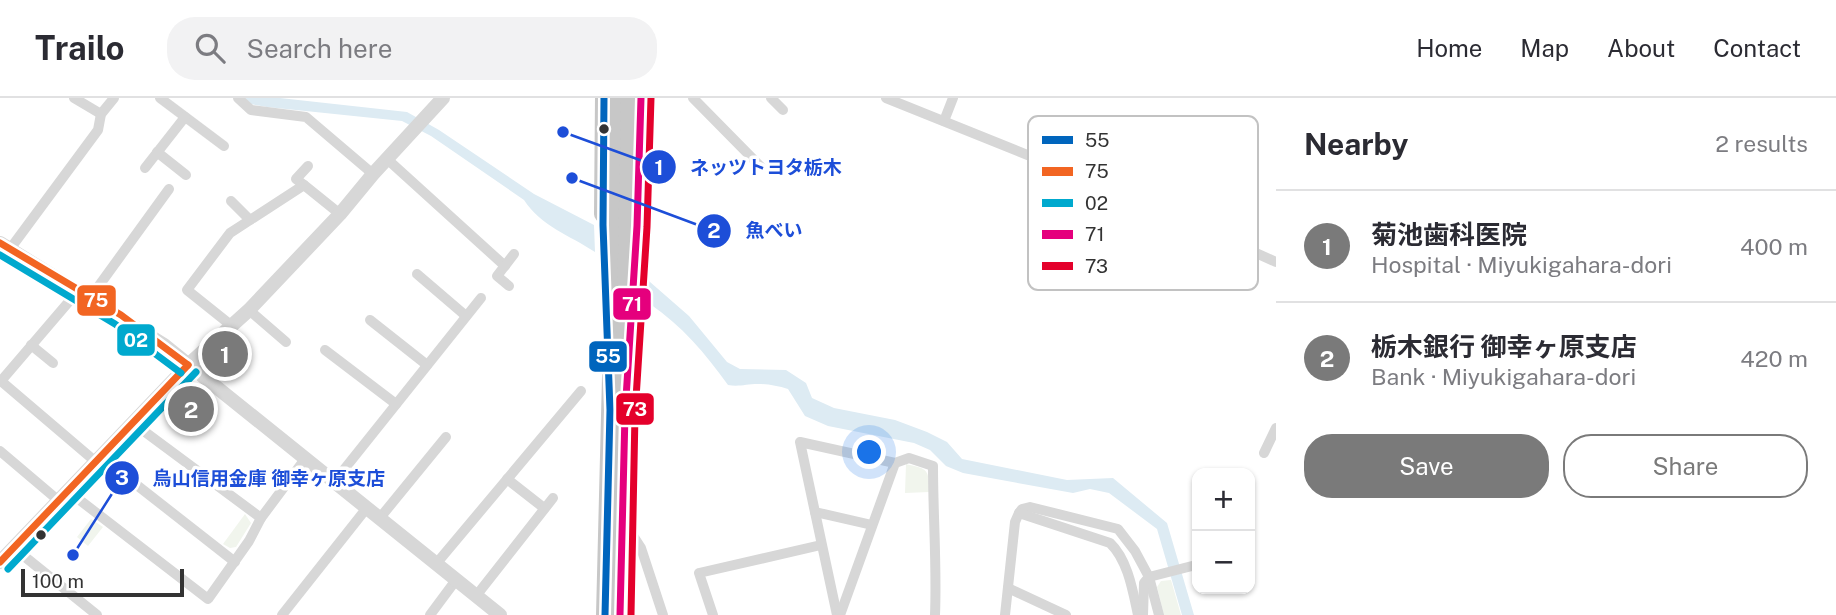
<!DOCTYPE html>
<html lang="en">
<head>
<meta charset="utf-8">
<style>
  :root { --surface:#fff; --page:#f2f2f3; --text:#2b2b33; --muted:#7c7c81; --line:#e1e1e2; --accent:#7a7a7a }
  body { margin:0; font-family:"Public Sans","Noto Sans JP",sans-serif; background:var(--page); color:var(--text) }
  .controls { position:absolute; right:21px; bottom:21px; display:grid; overflow:hidden; border-radius:14px; box-shadow:0 2px 5px #0004 }
  .controls button { width:63px; height:63px; display:grid; place-items:center; padding:0; border:0; border-bottom:2px solid var(--line); background:var(--surface); color:var(--text); font:35px sans-serif }
  .scale { position:absolute; left:21px; bottom:18px; width:163px; box-sizing:border-box; padding-left:7px; border:4px solid #333; border-top:0; font-size:19px; line-height:24px; white-space:nowrap; color:#333; -webkit-text-stroke:5px #fff; paint-order:stroke }
  .you { position:absolute; left:870px; top:355px; width:24px; height:24px; margin:-18px; border:5px solid #fff; border-radius:50%; background:#1a73e8; box-shadow:0 0 0 10px #1a73e833 }
  .badge { display:grid; place-items:center; width:46px; height:46px; border-radius:50%; background:var(--accent); color:#fff; font-size:23px; font-weight:700 }
  .pin { position:absolute; translate:-50% -50%; border:4px solid #fff; box-shadow:0 2px 7px #0006 }
  .list { margin:0; padding:0; list-style:none }
  h2 { display:flex; justify-content:space-between; align-items:center; height:91px; margin:0; padding:0 28px; font-size:30px }
  h2 small { font-size:23px; font-weight:400; color:var(--muted) }
  .list li { display:grid; grid-template-columns:46px 1fr auto; gap:21px; align-items:center; box-sizing:border-box; height:112px; padding:0 28px; border-top:2px solid var(--line) }
  .list b { display:block; font-size:26px; white-space:nowrap }
  .list p { margin:0; font-size:23px; white-space:nowrap; color:var(--muted) }
  .list em { font-size:23px; font-style:normal; color:var(--muted) }
  .actions { display:flex; gap:14px; padding:21px 28px }
  .actions a { flex:1; padding:16px 0; border:2px solid var(--accent); border-radius:28px; text-align:center; font-size:24px; color:var(--accent) }
  .actions .main { background:var(--accent); color:#fff }
  .icon { flex:none; width:38px; height:38px; fill:none; stroke:currentColor; stroke-width:2; stroke-linecap:round; stroke-linejoin:round }
  .map { position:relative; flex:none; width:1276px; height:517px; overflow:hidden }
  header { display:flex; align-items:center; gap:42px; box-sizing:border-box; height:98px; padding:0 35px; background:var(--surface); border-bottom:2px solid var(--line) }
  header strong { font-size:33px }
  nav { display:flex; gap:38px; margin-inline-start:auto; font-size:24px }
  .search { width:490px; height:63px; background:var(--page); display:flex; align-items:center; gap:18px; box-sizing:border-box; padding:0 24px; border-radius:28px; color:var(--muted); font-size:26px }
  main { display:flex }
  aside { flex:1; background:var(--surface) }
  .map>svg:first-child { display:block }
  .green { fill:#f1f5ed }
  .water { fill:#ddebf3 }
  .lines { fill:none; stroke-linecap:round; stroke-linejoin:round }
  .minor { stroke:#d7d7d7; stroke-width:10 }
  .tertiary { stroke:#d7d7d7; stroke-width:14 }
  .trunk { stroke:#c7c7c7; stroke-width:18 }
  .bus-1-casing { stroke:#fff; stroke-width:12 }
  .bus-2-casing { stroke:#fff; stroke-width:12 }
  .bus-3-casing { stroke:#fff; stroke-width:12 }
  .bus-4-casing { stroke:#fff; stroke-width:12 }
  .bus-5-casing { stroke:#fff; stroke-width:12 }
  .bus-1 { stroke:#0065bd; stroke-width:7 }
  .bus-2 { stroke:#f26522; stroke-width:7 }
  .bus-3 { stroke:#00a9ce; stroke-width:7 }
  .bus-4 { stroke:#e5007d; stroke-width:7 }
  .bus-5 { stroke:#e4002b; stroke-width:7 }
  .bus-dot { fill:#333; stroke:#fff; stroke-width:2.5 }
  .key { fill:#fff; stroke:#c2c2c2; stroke-width:2 }
  .key-label { font-size:19px; fill:#333 }
  .leader { fill:none; stroke:#1d4ed8; stroke-width:2.5 }
  .callout-dot { fill:#1d4ed8; stroke:#fff; stroke-width:2.5 }
  .mark-label { font-size:21px; text-anchor:middle; font-weight:bold; fill:#fff }
  .callout-label { font-size:19px; text-anchor:middle; font-weight:bold; fill:#1d4ed8; stroke:#fff; stroke-width:7; stroke-linejoin:round; paint-order:stroke }
  .line-badge { stroke:#fff; stroke-width:2.5 }
  .badge-label { font-size:19px; text-anchor:middle; font-weight:bold; fill:#fff }
</style>
</head>
<body>
<header>
<strong>Trailo</strong>
<div class="search"><svg class="icon" aria-label="search" viewBox="0 0 24 24"><circle cx="10" cy="10" r="6"/><path d="M15 15l6 6"/></svg>Search here</div>
<nav><a>Home</a><a>Map</a><a>About</a><a>Contact</a></nav>
</header>
<main>
<div class="map">
<svg width="1276" height="517" viewBox="0 0 1276 517">
  <rect width="100%" height="100%" fill="#fff"/>
  <g class="green">
    <path d="M906,366C928,371 929,371 929,394L905,395Z"/>
    <path d="M245,416L251,425L236,449L230,450L223,446Z"/>
    <path d="M91,421L103,429L88,448L77,439Z"/>
    <path d="M1171,482L1181,517H1164L1157,489L1161,483Z"/>
  </g>
  <g class="water">
    <path d="M244,0H280L407,14L439,32L534,96L594,127L595,154C569,137 541,128 524,102L431,38L402,23L267,9L250,6Z"/>
    <path d="M642,177L689,218L727,264L740,271L786,272L806,285L812,300L834,310L895,322L927,334L947,344L962,361L1067,382L1113,380L1167,425L1194,517H1182L1157,431L1109,395L1090,391L1073,395L963,375L946,368L930,352L914,345L828,328L805,318L788,291C778,288 768,286 758,286C746,286 739,289 728,287C705,255 682,228 650,206L649,199L639,190Z"/>
  </g>
  <g class="lines">
    <g class="minor">
      <path d="M74,0L101,16"/>
      <path d="M160,0L224,48"/>
      <path d="M238,0L251,12L306,19L373,76"/>
      <path d="M693,0L761,69"/>
      <path d="M771,0L783,12"/>
      <path d="M886,0L1134,100L1276,164"/>
      <path d="M944,23L953,0"/>
      <path d="M157,54L186,77"/>
      <path d="M387,61L505,168"/>
      <path d="M145,70L185,19"/>
      <path d="M304,87L296,81L308,68"/>
      <path d="M231,103L250,122"/>
      <path d="M10,151L98,32L101,16L114,0"/>
      <path d="M417,176L466,218"/>
      <path d="M509,188L497,178L514,156"/>
      <path d="M78,193L1,283L96,364"/>
      <path d="M90,200L169,91"/>
      <path d="M249,212L286,244"/>
      <path d="M370,222L427,267"/>
      <path d="M232,228L187,192L230,135L304,87L340,116"/>
      <path d="M31,247L53,265"/>
      <path d="M325,252L396,306"/>
      <path d="M133,325L261,420"/>
      <path d="M0,353L59,403"/>
      <path d="M1264,355L1276,330"/>
      <path d="M101,359L235,464"/>
      <path d="M507,381L544,410"/>
      <path d="M334,384L481,200"/>
      <path d="M68,393L208,501L249,443L261,420L305,361"/>
      <path d="M815,414L872,427"/>
      <path d="M1019,415L1022,411L1030,409L1118,431L1135,453L1149,479L1159,517"/>
      <path d="M379,421L446,339"/>
      <path d="M624,424L641,450L663,517"/>
      <path d="M14,450L97,517"/>
      <path d="M436,466L581,293"/>
      <path d="M1008,490L1066,517"/>
      <path d="M476,498L553,400"/>
      <path d="M282,517L366,411"/>
      <path d="M430,517L456,482"/>
      <path d="M713,517L699,475L821,447"/>
      <path d="M837,517L800,344L895,365L909,360L933,368C933,418 937,467 935,517"/>
      <path d="M840,517L895,365"/>
      <path d="M1005,517L1015,424L1019,415L1110,445C1128,462 1133,494 1138,517"/>
      <path d="M1143,517L1144,485L1149,479L1192,468"/>
    </g>
    <g class="tertiary">
      <path d="M0,145L164,247L500,517"/>
      <path d="M0,464L188,267L249,212L340,116L373,76L443,0"/>
    </g>
    <g class="trunk">
      <path d="M603,116L604,0"/>
      <path d="M605,517L618,0"/>
      <path d="M620,517L630,3"/>
    </g>
    <defs>
      <path id="bus-1" d="M604,0L603,127L610,312L605,517"/>
      <g id="bus-2">
        <path d="M0,145L121,217L188,267"/>
        <path d="M0,464L188,267"/>
      </g>
      <g id="bus-3">
        <path d="M0,157L115,226L181,275"/>
        <path d="M8,471L196,274"/>
      </g>
      <path id="bus-4" d="M620,517L625,316L637,128L641,0"/>
      <path id="bus-5" d="M631,517L635,316L647,129L651,0"/>
    </defs>
    <use href="#bus-1" class="bus-1-casing"/>
    <use href="#bus-2" class="bus-2-casing"/>
    <use href="#bus-3" class="bus-3-casing"/>
    <use href="#bus-4" class="bus-4-casing"/>
    <use href="#bus-5" class="bus-5-casing"/>
    <use href="#bus-1" class="bus-1"/>
    <use href="#bus-2" class="bus-2"/>
    <use href="#bus-3" class="bus-3"/>
    <use href="#bus-4" class="bus-4"/>
    <use href="#bus-5" class="bus-5"/>
  </g>
  <g class="bus-dot">
    <circle cx="604" cy="31" r="6"/>
    <circle cx="41" cy="437" r="6"/>
  </g>
  <rect x="1028" y="18" width="230" height="174" rx="10" class="key"/>
  <rect x="1042" y="38" width="31" height="8" fill="#0065bd"/>
  <rect x="1042" y="69" width="31" height="9" fill="#f26522"/>
  <rect x="1042" y="101" width="31" height="8" fill="#00a9ce"/>
  <rect x="1042" y="132" width="31" height="9" fill="#e5007d"/>
  <rect x="1042" y="164" width="31" height="8" fill="#e4002b"/>
  <g class="key-label">
    <text x="1085" y="49">55</text>
    <text x="1085" y="80">75</text>
    <text x="1085" y="112">02</text>
    <text x="1085" y="143">71</text>
    <text x="1085" y="175">73</text>
  </g>
  <path class="leader" d="M563 34L659 69M572 80L714 133M73 457L122 380"/>
  <g class="callout-dot">
    <circle cx="563" cy="34" r="7"/>
    <circle cx="572" cy="80" r="7"/>
    <circle cx="73" cy="457" r="7"/>
    <circle cx="659" cy="69" r="18"/>
    <circle cx="714" cy="133" r="18"/>
    <circle cx="122" cy="380" r="18"/>
  </g>
  <g class="mark-label">
    <text x="659" y="77">1</text>
    <text x="714" y="140">2</text>
    <text x="122" y="387">3</text>
  </g>
  <g class="callout-label">
    <text x="766" y="76">ネッツトヨタ栃木</text>
    <text x="774" y="139">魚べい</text>
    <text x="269" y="387">烏山信用金庫 御幸ヶ原支店</text>
  </g>
  <g class="line-badge">
    <rect x="76" y="186" width="41" height="33" rx="7" fill="#f26522"/>
    <rect x="612" y="189" width="40" height="34" rx="7" fill="#e5007d"/>
    <rect x="116" y="225" width="40" height="34" rx="7" fill="#00a9ce"/>
    <rect x="588" y="242" width="40" height="33" rx="7" fill="#0065bd"/>
    <rect x="615" y="294" width="40" height="34" rx="7" fill="#e4002b"/>
  </g>
  <g class="badge-label">
    <text x="96" y="209">75</text>
    <text x="632" y="213">71</text>
    <text x="136" y="249">02</text>
    <text x="608" y="265">55</text>
    <text x="635" y="318">73</text>
  </g>
</svg>
<div class="controls">
<button>+</button>
<button>−</button>
</div>
<div class="scale">100 m</div>
<div class="you"></div>
<div class="pin badge" style="left:225px;top:256px">1</div>
<div class="pin badge" style="left:191px;top:311px">2</div>
</div>
<aside>
<h2>Nearby<small>2 results</small></h2>
<ul class="list">
<li><span class="badge">1</span><div><b>菊池歯科医院</b><p>Hospital · Miyukigahara-dori</p></div><em>400 m</em></li>
<li><span class="badge">2</span><div><b>栃木銀行 御幸ヶ原支店</b><p>Bank · Miyukigahara-dori</p></div><em>420 m</em></li>
</ul>
<div class="actions"><a class="main">Save</a><a>Share</a></div>
</aside>
</main>
</body>
</html>
